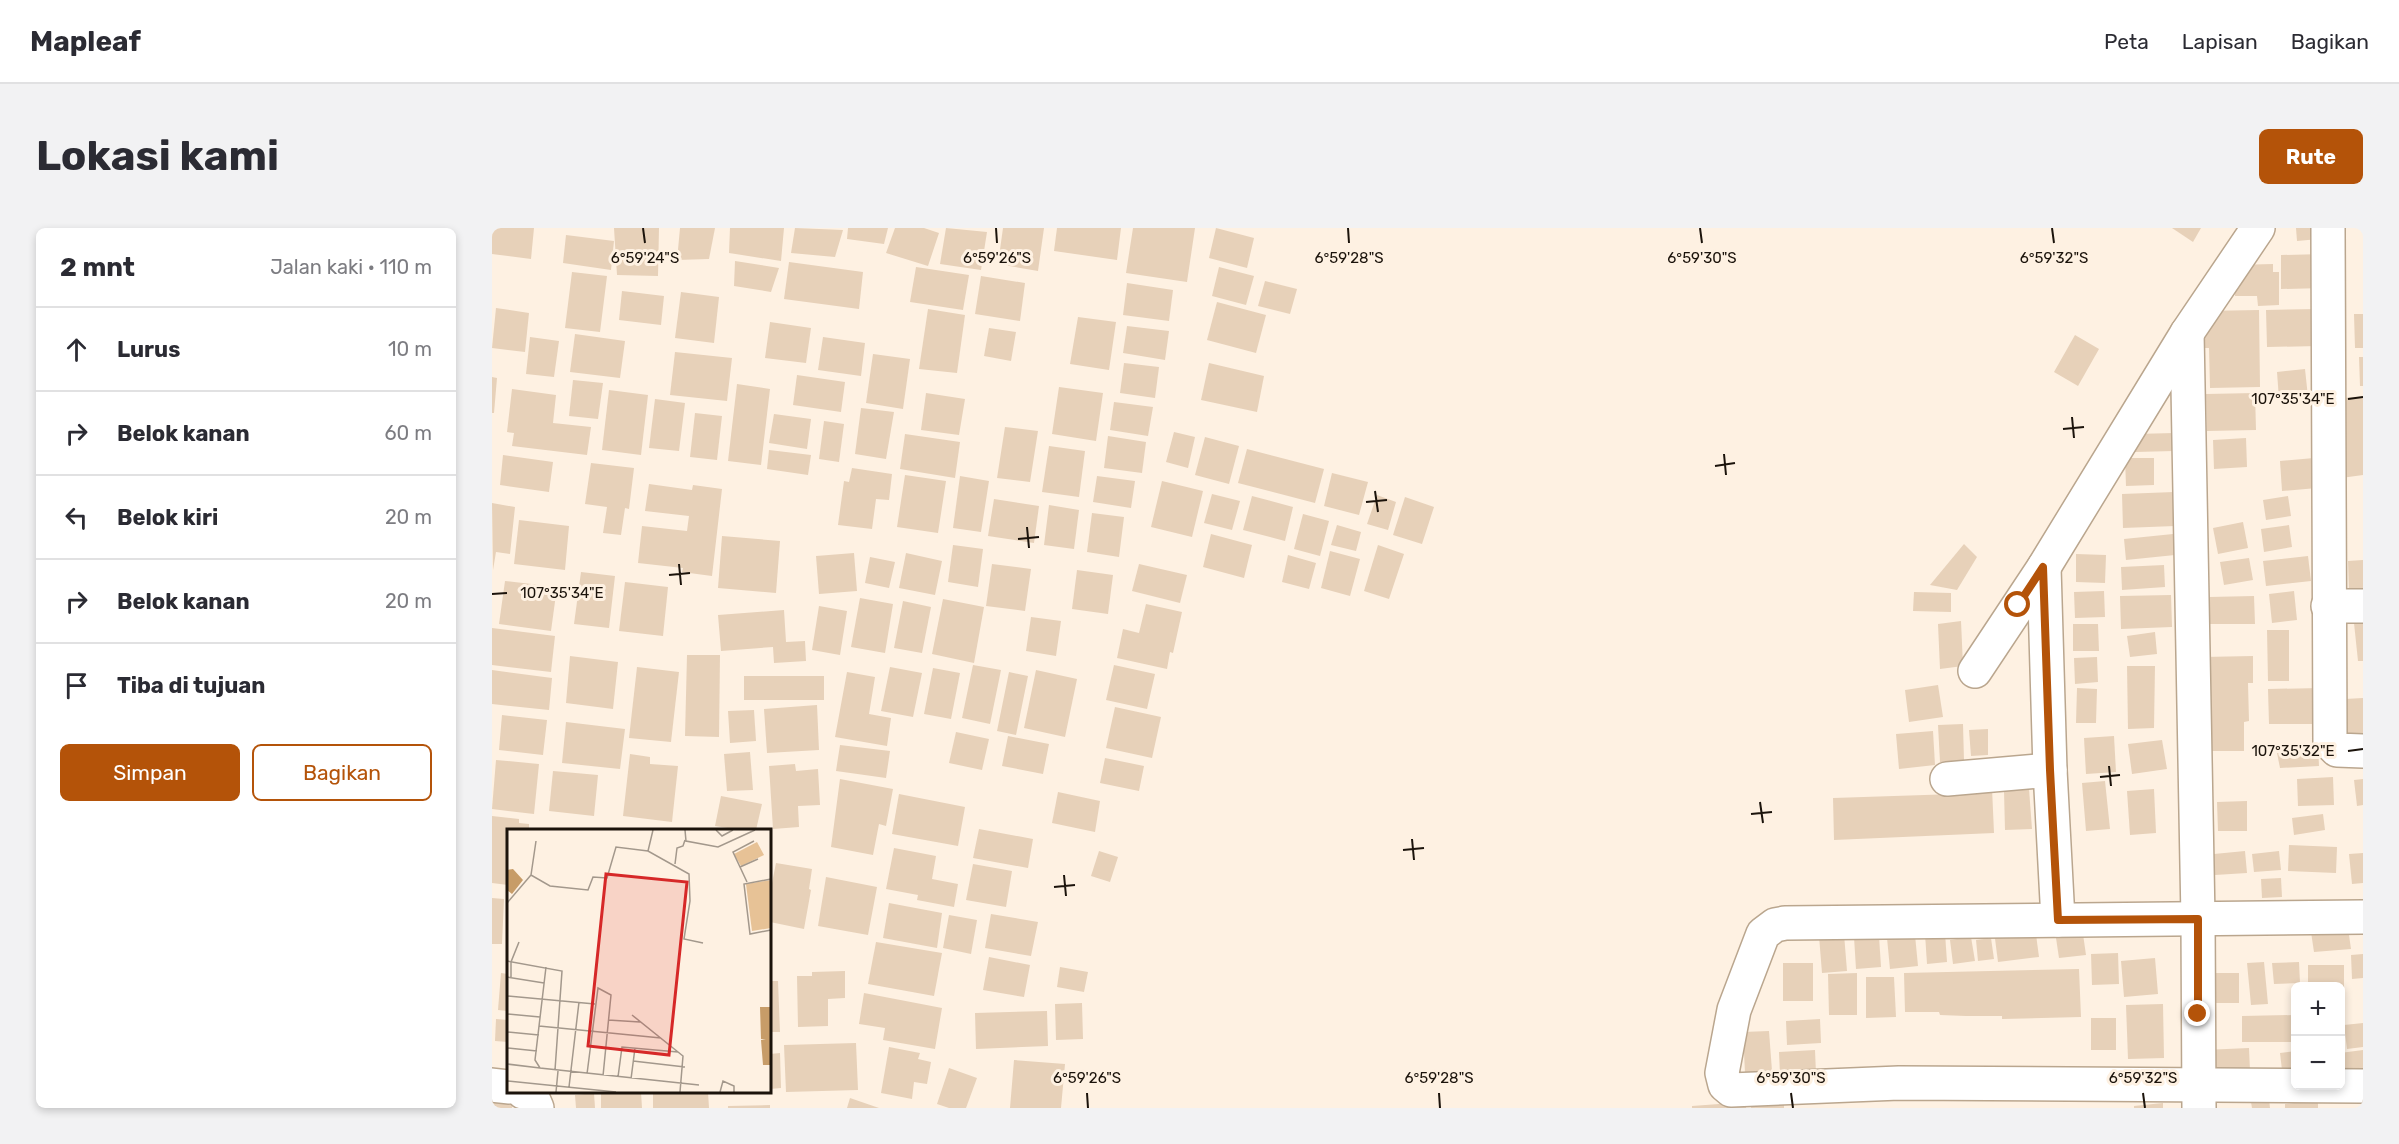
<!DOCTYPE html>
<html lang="id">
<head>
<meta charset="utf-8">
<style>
  :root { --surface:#fff; --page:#f2f2f3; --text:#2b2b33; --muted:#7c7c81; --line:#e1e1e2; --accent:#b45309 }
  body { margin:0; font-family:Rubik,sans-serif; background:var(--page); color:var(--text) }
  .controls { position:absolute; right:18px; bottom:18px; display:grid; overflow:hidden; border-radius:9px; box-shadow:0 3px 9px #0003 }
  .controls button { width:54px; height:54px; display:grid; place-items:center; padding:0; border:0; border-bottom:2px solid var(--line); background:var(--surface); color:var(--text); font:30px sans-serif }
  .stop { position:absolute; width:18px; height:18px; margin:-14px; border:4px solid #b45309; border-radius:50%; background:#fff }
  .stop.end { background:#b45309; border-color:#fff; box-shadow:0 2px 6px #0008 }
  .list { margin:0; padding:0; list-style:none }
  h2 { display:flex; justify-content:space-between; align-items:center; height:78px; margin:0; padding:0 24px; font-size:26px }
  h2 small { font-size:20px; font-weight:400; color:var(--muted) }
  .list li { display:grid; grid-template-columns:39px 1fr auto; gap:18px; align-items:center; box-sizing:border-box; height:84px; padding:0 24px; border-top:2px solid var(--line) }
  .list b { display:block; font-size:22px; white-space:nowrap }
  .list em { font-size:20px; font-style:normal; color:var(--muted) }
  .actions { display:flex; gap:12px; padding:18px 24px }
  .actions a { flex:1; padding:14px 0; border:2px solid var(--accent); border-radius:9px; text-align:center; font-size:21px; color:var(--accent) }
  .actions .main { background:var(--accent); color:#fff }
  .icon { flex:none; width:33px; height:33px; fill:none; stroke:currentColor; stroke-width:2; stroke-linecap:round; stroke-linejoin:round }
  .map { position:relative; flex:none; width:1871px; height:880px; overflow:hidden; border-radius:9px }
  header { display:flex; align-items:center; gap:36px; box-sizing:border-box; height:84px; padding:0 30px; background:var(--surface); border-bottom:2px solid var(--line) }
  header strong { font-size:28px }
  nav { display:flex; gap:33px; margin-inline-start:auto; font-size:21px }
  .intro { display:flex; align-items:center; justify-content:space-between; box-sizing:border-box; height:144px; padding:0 36px }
  h1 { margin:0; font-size:42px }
  .button { padding:15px 27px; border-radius:9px; background:var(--accent); color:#fff; font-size:21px; font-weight:700 }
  main { display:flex; gap:36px; padding:0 36px }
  aside { flex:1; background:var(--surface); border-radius:9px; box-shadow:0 3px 9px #0003 }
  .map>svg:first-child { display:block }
  .building { fill:#e7d1b9 }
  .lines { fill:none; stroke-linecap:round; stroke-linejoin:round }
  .minor-casing { stroke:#baa68e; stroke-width:36 }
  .minor { stroke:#fff; stroke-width:33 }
  .route { stroke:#b45309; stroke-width:8 }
  .ticks { fill:none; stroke:#1b130b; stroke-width:2 }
  .inset-road { fill:none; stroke:#a3988c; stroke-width:1.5 }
  .view { fill:#d62828; fill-opacity:0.15; stroke:#d62828; stroke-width:3 }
  .inset-edge { fill:none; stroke:#1b130b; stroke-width:3 }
  .ticks-label { font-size:15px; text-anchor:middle; fill:#1b130b; stroke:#fef1e2; stroke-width:6; stroke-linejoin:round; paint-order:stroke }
</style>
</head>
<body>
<header>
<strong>Mapleaf</strong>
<nav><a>Peta</a><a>Lapisan</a><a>Bagikan</a></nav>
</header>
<div class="intro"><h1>Lokasi kami</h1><a class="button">Rute</a></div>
<main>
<aside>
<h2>2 mnt<small>Jalan kaki · 110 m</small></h2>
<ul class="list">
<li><svg class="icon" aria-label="ahead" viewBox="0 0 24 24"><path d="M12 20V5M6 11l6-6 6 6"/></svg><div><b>Lurus</b></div><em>10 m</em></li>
<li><svg class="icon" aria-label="right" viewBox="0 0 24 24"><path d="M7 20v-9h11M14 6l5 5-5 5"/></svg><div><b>Belok kanan</b></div><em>60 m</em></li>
<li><svg class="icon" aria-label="left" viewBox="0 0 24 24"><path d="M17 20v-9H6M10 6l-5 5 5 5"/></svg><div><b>Belok kiri</b></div><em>20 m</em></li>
<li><svg class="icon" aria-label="right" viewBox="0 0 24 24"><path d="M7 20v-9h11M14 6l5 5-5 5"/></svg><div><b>Belok kanan</b></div><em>20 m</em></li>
<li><svg class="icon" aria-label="arrive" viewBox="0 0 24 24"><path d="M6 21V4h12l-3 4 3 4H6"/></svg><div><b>Tiba di tujuan</b></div></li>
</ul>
<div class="actions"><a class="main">Simpan</a><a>Bagikan</a></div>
</aside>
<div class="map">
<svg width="1871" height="880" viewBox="0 0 1871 880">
  <rect width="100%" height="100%" fill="#fef1e2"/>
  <g class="building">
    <path d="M0,0H42L39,31L0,26Z"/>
    <path d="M122,0H167L166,48L125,47Z"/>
    <path d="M188,0H223L217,31L185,32Z"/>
    <path d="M238,0H292L289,33L237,25Z"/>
    <path d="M303,0L351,2L343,29L299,25Z"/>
    <path d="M356,0H396L392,16L355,11Z"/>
    <path d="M403,0H432L447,5L436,38L394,25Z"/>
    <path d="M454,0L495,4L489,42L448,36Z"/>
    <path d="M511,0H552L546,43L506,36Z"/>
    <path d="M565,0H629L625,32L562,23Z"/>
    <path d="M641,0H703L695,54L634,45Z"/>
    <path d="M724,0L762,10L755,40L717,30Z"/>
    <path d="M1680,0H1709L1701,14Z"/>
    <path d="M1804,0H1826L1827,11L1805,13Z"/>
    <path d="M74,7L122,13L119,42L71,35Z"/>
    <path d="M1831,26L1832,60L1789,61V27Z"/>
    <path d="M243,33L287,40L279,64L242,58Z"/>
    <path d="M297,34L371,44L367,81L292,71Z"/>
    <path d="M1781,36V44H1787V77L1766,78L1765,68H1743L1742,37Z"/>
    <path d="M424,39L477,47L471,82L418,74Z"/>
    <path d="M727,39L762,48L754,77L720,68Z"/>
    <path d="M80,44L115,48L108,104L73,100Z"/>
    <path d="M489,48L533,55L528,93L483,86Z"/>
    <path d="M773,53L805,61L798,86L766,78Z"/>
    <path d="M635,55L681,62L677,93L631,87Z"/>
    <path d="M130,63L172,68L169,97L127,92Z"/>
    <path d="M189,64L227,69L222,115L183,110Z"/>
    <path d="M725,74L774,87L764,125L715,112Z"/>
    <path d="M4,80L37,85L33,124L0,120Z"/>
    <path d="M436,81L473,87L465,145L427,141Z"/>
    <path d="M1826,81V118L1775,119L1774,82Z"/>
    <path d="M1767,82L1768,159L1718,160L1717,120H1713L1712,83Z"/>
    <path d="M1862,86H1871V120H1863Z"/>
    <path d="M586,89L624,94L617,142L578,136Z"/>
    <path d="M278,94L319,100L314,135L273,130Z"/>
    <path d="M635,98L677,103L673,132L631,125Z"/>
    <path d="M497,100L524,104L519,133L492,128Z"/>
    <path d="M83,106L133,113L128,150L78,144Z"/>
    <path d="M1583,107L1607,121L1586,158L1562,144Z"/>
    <path d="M38,109L67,113L62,149L34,146Z"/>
    <path d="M331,109L373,115L369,148L326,142Z"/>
    <path d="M183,124L240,130L235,173L178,167Z"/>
    <path d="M381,126L418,131L411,181L374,175Z"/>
    <path d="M1867,129H1871V158H1868Z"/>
    <path d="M632,135L667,139L663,170L628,165Z"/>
    <path d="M717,135L772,148L765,184L709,172Z"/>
    <path d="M1813,141L1816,169L1787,171L1785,144Z"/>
    <path d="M305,147L353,154L349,184L301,177Z"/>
    <path d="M0,149L5,150L2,185H0Z"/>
    <path d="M81,152L111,155L106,191L77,188Z"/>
    <path d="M245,156L278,161L269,237L236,233Z"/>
    <path d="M567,159L611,165L604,213L560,206Z"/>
    <path d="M20,161L64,167L61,195L99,199L95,227L20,218L22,205L15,204Z"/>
    <path d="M117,162L156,167L149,227L110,222Z"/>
    <path d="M434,165L473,171L467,207L429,202Z"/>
    <path d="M1763,165L1764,202L1715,203L1714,166Z"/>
    <path d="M1871,169V247L1849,250V170Z"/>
    <path d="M163,171L193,175L187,223L157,220Z"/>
    <path d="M622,174L661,179L656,208L618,202Z"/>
    <path d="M369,180L402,184L394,231L363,226Z"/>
    <path d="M203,185L230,188L225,232L198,229Z"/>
    <path d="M282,186L319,191L315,221L277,215Z"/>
    <path d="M332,193L352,196L347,234L327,231Z"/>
    <path d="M513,199L546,203L538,254L505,250Z"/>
    <path d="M682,204L703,209L696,240L674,234Z"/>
    <path d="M1682,205V223L1643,224V206Z"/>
    <path d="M413,206L468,214L463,250L408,241Z"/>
    <path d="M616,208L654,214L650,245L612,240Z"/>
    <path d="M713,209L747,218L737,256L703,247Z"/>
    <path d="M1754,210L1755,239L1722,241L1721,212Z"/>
    <path d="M557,218L593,223L587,269L550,264Z"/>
    <path d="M755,221L832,241L823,275L746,255Z"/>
    <path d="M277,222L319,227L316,247L275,241Z"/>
    <path d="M11,227L61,234L57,264L8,257Z"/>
    <path d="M1633,230H1662V257L1634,258Z"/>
    <path d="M1822,230L1825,260L1790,263L1788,233Z"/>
    <path d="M99,235L142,240L137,281L133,280L129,307L111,305L115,279L93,276Z"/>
    <path d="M360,240L400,246L397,272L384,271L380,301L346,297L352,253L357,254Z"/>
    <path d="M840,245L876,254L867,287L832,278Z"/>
    <path d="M413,247L454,253L446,305L405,299Z"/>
    <path d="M468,248L497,253L489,304L461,300Z"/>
    <path d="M605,248L643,253L639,280L601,274Z"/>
    <path d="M670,253L711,263L700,309L659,299Z"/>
    <path d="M157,256L200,262L201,257L230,261L220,348L190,344L191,340L146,335L150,298L195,303L197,288L153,283Z"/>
    <path d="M1682,264L1683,298L1631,300L1630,266Z"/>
    <path d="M720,266L748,273L740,302L712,295Z"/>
    <path d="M885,267L904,274L896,302L875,296Z"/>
    <path d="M760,268L801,279L793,313L751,302Z"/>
    <path d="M1796,268L1799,288L1774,292L1771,272Z"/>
    <path d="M913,269L942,279L930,316L901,307Z"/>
    <path d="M502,271L547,278L542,315L496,308Z"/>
    <path d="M0,275L23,279L18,326L4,324L1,342Z"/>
    <path d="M557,277L587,282L582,321L552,317Z"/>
    <path d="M600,285L632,289L627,329L595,324Z"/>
    <path d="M811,286L837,293L828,328L802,321Z"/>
    <path d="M27,292L77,298L73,342L22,336Z"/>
    <path d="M1751,294L1756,320L1726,326L1721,300Z"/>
    <path d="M845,297L869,304L864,323L839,317Z"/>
    <path d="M1797,297L1800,319L1772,324L1769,301Z"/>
    <path d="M719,306L760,317L752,350L711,339Z"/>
    <path d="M1681,306L1683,327L1634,332L1632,311Z"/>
    <path d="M230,308L288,313L284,365L226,360Z"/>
    <path d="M1472,316L1485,329L1465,362L1438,357Z"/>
    <path d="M461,317L491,321L486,359L456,354Z"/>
    <path d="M886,317L912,326L897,371L872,363Z"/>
    <path d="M838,323L868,331L858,368L829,360Z"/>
    <path d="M362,325L365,363L327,366L324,328Z"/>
    <path d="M414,325L450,333L443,367L407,360Z"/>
    <path d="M1584,326L1614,327L1613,355L1584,354Z"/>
    <path d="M796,327L824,335L817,361L790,354Z"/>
    <path d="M1816,328L1819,353L1774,358L1771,333Z"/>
    <path d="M378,329L403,334L397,360L373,355Z"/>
    <path d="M1757,330L1761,352L1732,357L1728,334Z"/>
    <path d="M1871,332V364H1857L1856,333Z"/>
    <path d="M500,336L539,341L533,383L494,378Z"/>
    <path d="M647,336L695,347L688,375L640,363Z"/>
    <path d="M1672,337L1673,359L1630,362L1629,339Z"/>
    <path d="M585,342L621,347L616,386L580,381Z"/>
    <path d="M89,344L123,348L117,400L82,396Z"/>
    <path d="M13,353L65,359L59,403L7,396Z"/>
    <path d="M133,354L176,359L171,408L127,403Z"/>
    <path d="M1612,363L1613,389L1583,390L1582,364Z"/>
    <path d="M1802,363L1805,392L1780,395L1777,366Z"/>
    <path d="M1422,364L1459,365V384L1421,383Z"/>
    <path d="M1679,367L1680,399L1629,401L1628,368Z"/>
    <path d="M1762,368L1763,396H1717V369Z"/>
    <path d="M368,370L401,376L393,425L359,419Z"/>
    <path d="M451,371L492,379L482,435L440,426Z"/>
    <path d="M411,373L439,379L430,425L402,420Z"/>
    <path d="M654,376L690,384L681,425L678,424L675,441L625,430L631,401L647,405Z"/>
    <path d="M327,378L355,383L348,427L320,422Z"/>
    <path d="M292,382L294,414L313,413L314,433L282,435L281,419L229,423L226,387Z"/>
    <path d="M539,389L569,393L564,428L534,423Z"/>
    <path d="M1469,393L1471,438L1448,441L1446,396Z"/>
    <path d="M1871,394V433H1866L1862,395Z"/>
    <path d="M1581,396H1606L1607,423H1581Z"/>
    <path d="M0,400L63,408L59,444L0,437Z"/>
    <path d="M1775,402H1797V453H1776Z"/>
    <path d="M1663,404L1665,426L1638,429L1635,408Z"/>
    <path d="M195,427H228L227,509L193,508Z"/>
    <path d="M78,428L126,434L121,481L74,475Z"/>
    <path d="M1761,428V455H1756L1757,493L1752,494V523H1717L1711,429Z"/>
    <path d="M1605,429L1606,454L1583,456L1582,430Z"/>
    <path d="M481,437L509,442L498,496L470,490Z"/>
    <path d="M622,437L663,446L655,481L614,472Z"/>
    <path d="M1635,438H1663L1662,500L1636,501Z"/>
    <path d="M145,439L187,444L179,514L137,510Z"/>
    <path d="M398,439L430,445L421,489L389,483Z"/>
    <path d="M441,440L468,445L459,491L432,486Z"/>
    <path d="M0,442L60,450L57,482L0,476Z"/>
    <path d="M544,442L585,451L573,509L532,500Z"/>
    <path d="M355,444L383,449L377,486L399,490L395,518L343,509Z"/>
    <path d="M517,444L536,448L524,507L505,503Z"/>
    <rect x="252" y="448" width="80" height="24"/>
    <path d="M1446,457L1451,489L1417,494L1413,462Z"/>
    <path d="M1585,460L1605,461L1604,495H1584Z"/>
    <path d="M1829,460V496H1777L1776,461Z"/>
    <path d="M1871,470V507L1856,508L1853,471Z"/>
    <path d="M325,477L327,522L275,525L272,481Z"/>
    <path d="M623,479L669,489L660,530L614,520Z"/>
    <path d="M262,482L264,513L238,515L236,483Z"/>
    <path d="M10,487L55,492L51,527L7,522Z"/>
    <path d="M74,494L133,501L128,541L70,535Z"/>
    <path d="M1471,496L1472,533L1448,534L1446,497Z"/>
    <path d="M1496,501V527L1479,528L1477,502Z"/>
    <path d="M1441,503L1443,537L1407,541L1404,506Z"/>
    <path d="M464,504L497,511L490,542L457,535Z"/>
    <path d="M516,508L557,516L551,546L510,538Z"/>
    <path d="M1622,508L1624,544L1594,546L1592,510Z"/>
    <path d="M1670,512L1675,541L1640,546L1636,516Z"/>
    <path d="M348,517L398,523L394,550L344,543Z"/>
    <path d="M1826,517L1827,538L1788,540L1784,520Z"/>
    <path d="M258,524L261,562L235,563L232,526Z"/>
    <path d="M138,526L158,529V536L186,538L180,594L131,588Z"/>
    <path d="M613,530L652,538L647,563L608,555Z"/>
    <path d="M4,532L47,536L42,586L0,581Z"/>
    <path d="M303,536L304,543L326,541L328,577L306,578L307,599L281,601L277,538Z"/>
    <path d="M61,543L106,547L102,588L57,583Z"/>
    <path d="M1841,549L1842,577L1806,578L1805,551Z"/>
    <path d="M348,551L401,561L394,598L387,596L381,627L339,619Z"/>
    <path d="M1871,551V577L1865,578L1862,552Z"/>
    <path d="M1613,553L1618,601L1594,603L1590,555Z"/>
    <path d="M1500,560L1502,605L1342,612L1341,570L1463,566Z"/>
    <path d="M1537,561L1540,601L1513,602L1512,563Z"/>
    <path d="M1662,561L1664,605L1638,607L1635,563Z"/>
    <path d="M566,564L608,573L603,604L560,595Z"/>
    <path d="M407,566L473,579L466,618L400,606Z"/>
    <path d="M229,568L270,576L264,602H248L223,598Z"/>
    <path d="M1755,573V603H1726L1725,574Z"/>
    <path d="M1831,586L1833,602L1802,607L1800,590Z"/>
    <path d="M0,588L27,591V595L37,596V602H16V657L0,655Z"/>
    <path d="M487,601L541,611L536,640L481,630Z"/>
    <path d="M1797,617L1845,619L1844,645L1796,643Z"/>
    <path d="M402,620L444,628L440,651L466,656L462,679L425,672L426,667L394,661Z"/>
    <path d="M607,623L626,629L618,654L599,648Z"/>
    <path d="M1753,623L1755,645L1723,647L1722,626Z"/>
    <path d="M1787,623L1789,642L1762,644L1760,626Z"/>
    <path d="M1871,625V655L1860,656L1857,626Z"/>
    <path d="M284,635L320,641L317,661L319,662L312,701L278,694V654L280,655Z"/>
    <path d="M481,636L520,643L514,679L474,672Z"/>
    <path d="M334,649L385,659L376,707L326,698Z"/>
    <path d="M1789,650L1790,669L1770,670L1769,651Z"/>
    <path d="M0,670L12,671L10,716H0Z"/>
    <path d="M397,675L450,685L445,720L391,710Z"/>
    <path d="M499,686L546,694L539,728L493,720Z"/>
    <path d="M457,687L485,692L479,726L451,720Z"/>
    <path d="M1543,699L1547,729L1506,734L1502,703Z"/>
    <path d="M1856,700L1859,721L1822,724L1819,704Z"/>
    <path d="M1453,705L1455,734L1435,736L1433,706Z"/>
    <path d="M1352,706L1355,743L1330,745L1327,708Z"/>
    <path d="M1591,706L1594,727L1567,730L1564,710Z"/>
    <path d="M1423,707L1426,738L1398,741L1395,710Z"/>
    <path d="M1387,708L1389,739L1364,741L1362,709Z"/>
    <path d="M1479,709L1483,733L1461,736L1458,712Z"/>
    <path d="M1499,710L1502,731L1486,733L1484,712Z"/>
    <path d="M384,714L450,725L442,768L376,756Z"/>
    <path d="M1626,725L1627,756L1600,757L1599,726Z"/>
    <path d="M1871,726V750L1860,751L1859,727Z"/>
    <path d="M497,729L538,737L532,769L491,762Z"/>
    <path d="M1663,730L1666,766L1632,769L1629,733Z"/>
    <path d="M1772,734L1776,776L1759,777L1755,735Z"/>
    <path d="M1807,734L1808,755L1782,756L1780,735Z"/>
    <rect x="1291" y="735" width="30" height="38"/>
    <path d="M1816,737H1852V773H1848V758H1816Z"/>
    <path d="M568,739L596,744L592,764L565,759Z"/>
    <path d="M1587,741L1589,789L1510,791V788H1474L1448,787L1447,784H1413L1412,745Z"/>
    <path d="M353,743V770L336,771V798L306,799L305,748H320V744Z"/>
    <path d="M9,745L16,746V783L6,782Z"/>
    <path d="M1365,745V787H1337L1336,746Z"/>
    <path d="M1718,745H1747V775H1717Z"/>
    <path d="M1374,749H1402L1404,789L1374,790Z"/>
    <path d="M278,753H286L288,804H278Z"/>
    <path d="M372,765L450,780L443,821L391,812L393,800L367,796Z"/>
    <path d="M590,775L591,811L564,812L563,776Z"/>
    <path d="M1671,776L1672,830L1636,831L1634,777Z"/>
    <path d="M555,783L556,818L484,821L483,785Z"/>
    <path d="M1801,787V814H1750V788Z"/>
    <rect x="1599" y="790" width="25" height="32"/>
    <path d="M4,791L16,792V814L3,813Z"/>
    <path d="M1328,791L1329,815L1295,817L1294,793Z"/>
    <path d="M1871,795V819L1855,821L1852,797Z"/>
    <path d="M1277,803L1280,843L1253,845L1251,804Z"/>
    <path d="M364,815L366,862L294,864L292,817Z"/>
    <path d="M397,819L428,825L426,831L439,834L435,856L422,854L420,871L389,865Z"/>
    <path d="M1757,820L1758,843L1713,844L1712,822Z"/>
    <path d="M1323,822L1324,846L1288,847L1287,824Z"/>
    <path d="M1871,822V843L1848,846V825Z"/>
    <path d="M1804,823V840L1790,842L1788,825Z"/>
    <path d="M288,825L289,860L278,861V826Z"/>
    <path d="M522,832L573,836L569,880H518Z"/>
    <path d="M457,840L485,850L474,880H457L445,876Z"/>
    <path d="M109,864H149L150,880H109Z"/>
    <path d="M161,864H216L217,880H161Z"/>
    <path d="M102,865L103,880H84L83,867Z"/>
    <path d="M0,868L21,871L20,880H0Z"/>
    <path d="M358,870L387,880H355Z"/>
    <path d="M1777,871L1778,880H1760L1759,874Z"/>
    <path d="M1826,872V880H1793V876Z"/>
    <path d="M1292,873V880H1259V874Z"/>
    <path d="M1254,874V880H1200V878Z"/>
    <path d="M1671,875V880H1642V878Z"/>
    <path d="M278,877V880H236V878Z"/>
  </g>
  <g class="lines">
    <defs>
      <g id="minor">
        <path d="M1836,0L1838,515L1845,522L1871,523"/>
        <path d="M1695,105L1706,691L1707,880"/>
        <path d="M1552,339L1558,542L1566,692"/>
        <path d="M1836,378H1871"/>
        <path d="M1483,443L1552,339L1695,105L1766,0"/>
        <path d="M1455,551L1558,542"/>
        <path d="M1871,689L1293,695L1283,697L1271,706L1242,782L1230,845L1233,857L1239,862L1407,855L1871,858"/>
        <path d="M0,857L16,859"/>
        <path d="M31,864L39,866L45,880"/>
      </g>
    </defs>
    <use href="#minor" class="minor-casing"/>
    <use href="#minor" class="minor"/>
  </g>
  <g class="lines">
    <path class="route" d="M1526,377L1551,339L1558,542L1566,692L1706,691V786"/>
  </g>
  <path class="ticks" d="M151,0L153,15M504,0L505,15M856,0L857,15M1208,0L1210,15M1560,0L1562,15M1856,171L1871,169M1580,189L1582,210M1571,201L1592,199M1232,226L1234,247M1223,238L1243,235M883,263L886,284M874,274L895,272M535,299L537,320M526,311L547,309M187,336L189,357M177,347L198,345M0,366L15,365M1856,523L1871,521M1617,538L1619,558M1608,549L1628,547M1268,574L1271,595M1259,586L1280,584M920,611L922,632M911,622L932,620M572,647L574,668M562,659L583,657M595,865L596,880M947,865L948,880M1299,865L1301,880M1651,865L1653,880"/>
  <g transform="translate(15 601)">
    <rect width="264" height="264" fill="#fef1e2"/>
    <path d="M250,13L257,26L234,37L227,25ZM264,51V99L245,102L239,55Z" fill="#e7c296"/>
    <path d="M6,40L16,51L5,65L0,61V41ZM253,178H264V236H256L254,211H259L254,210Z" fill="#c79c68"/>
    <path class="inset-road" d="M178,1L179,12L211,18L248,1M209,1L215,7L226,1M141,22L146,1M168,35L170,19L176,17L178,11M233,38L251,30M24,46L29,12M264,50L237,55L243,105L264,101M240,53L226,23L247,12M0,74L24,46L43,57L81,61L86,48L100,49L109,18L141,22L182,45L183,72L177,110L196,114M0,132L55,142L48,241M39,138L28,231L33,239L192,256M0,148L37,154M4,148V133L12,113M0,167L88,175M0,185L33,188M125,186L176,227L173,263M101,191L133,193M32,197L154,209M0,203L32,206M0,219L30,222M126,232L178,238M0,235L33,239M80,245L91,159L104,166L96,247M111,248L115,218L171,223M124,250L128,219M0,252L109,263M62,258L72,173M49,263L51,242M213,263L216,252L227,257V263"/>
    <path class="view" d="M99,45L180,53L162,226L81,217Z"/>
    <rect width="264" height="264" class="inset-edge"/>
  </g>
  <g class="ticks-label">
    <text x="153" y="35">6°59'24"S</text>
    <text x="505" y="35">6°59'26"S</text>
    <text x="857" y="35">6°59'28"S</text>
    <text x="1210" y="35">6°59'30"S</text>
    <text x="1562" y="35">6°59'32"S</text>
    <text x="1801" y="176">107°35'34"E</text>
    <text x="70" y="370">107°35'34"E</text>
    <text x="1801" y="528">107°35'32"E</text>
    <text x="595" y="855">6°59'26"S</text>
    <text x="947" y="855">6°59'28"S</text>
    <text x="1299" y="855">6°59'30"S</text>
    <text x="1651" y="855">6°59'32"S</text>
  </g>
</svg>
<div class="controls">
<button>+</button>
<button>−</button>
</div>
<div class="stop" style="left:1526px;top:377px"></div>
<div class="stop end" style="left:1706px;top:786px"></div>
</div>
</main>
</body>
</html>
